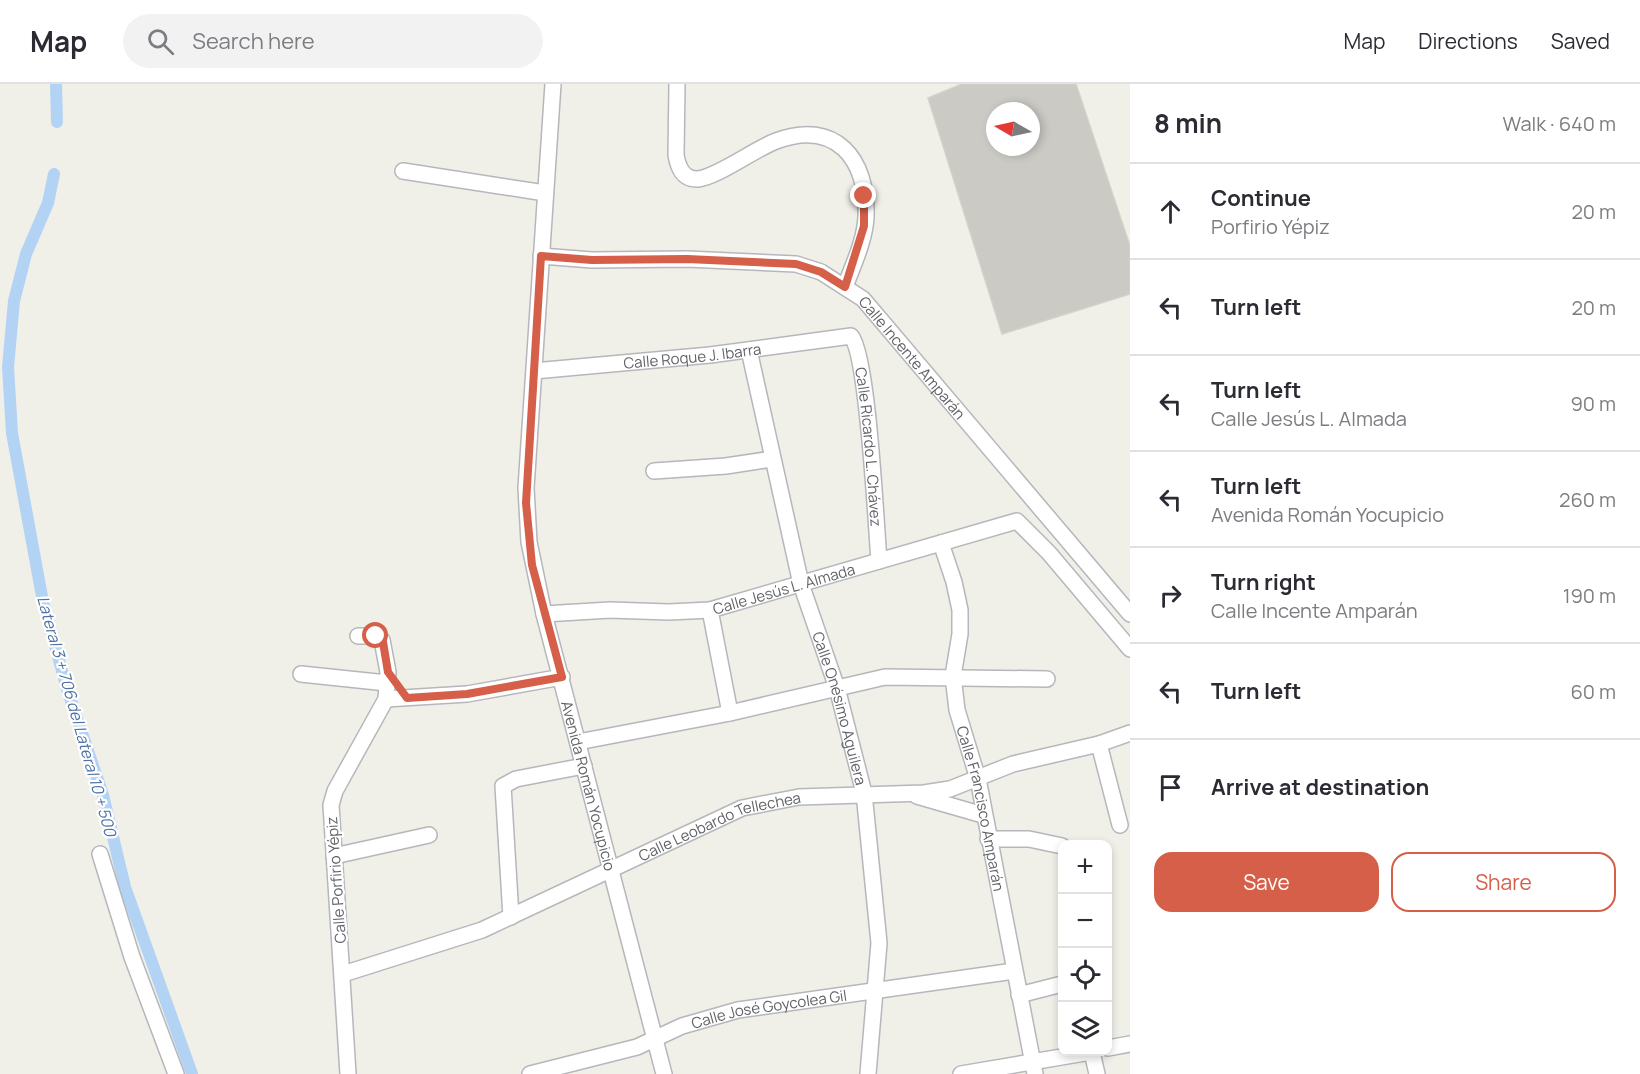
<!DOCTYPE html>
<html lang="en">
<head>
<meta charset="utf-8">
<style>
  :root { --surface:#fff; --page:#f2f2f3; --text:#2b2b33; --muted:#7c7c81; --line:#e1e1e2; --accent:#d55f49 }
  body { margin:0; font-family:Manrope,sans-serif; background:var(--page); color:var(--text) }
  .controls { position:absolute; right:18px; bottom:18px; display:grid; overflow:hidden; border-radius:12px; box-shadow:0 3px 9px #0003 }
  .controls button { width:54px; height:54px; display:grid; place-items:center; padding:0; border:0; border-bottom:2px solid var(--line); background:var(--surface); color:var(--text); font:30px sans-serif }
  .compass { position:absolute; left:986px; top:18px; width:54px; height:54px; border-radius:50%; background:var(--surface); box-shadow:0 3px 9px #0003; rotate:279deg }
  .stop { position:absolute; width:18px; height:18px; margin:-14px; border:4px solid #d55f49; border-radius:50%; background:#fff }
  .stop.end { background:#d55f49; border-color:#fff; box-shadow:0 2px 6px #0008 }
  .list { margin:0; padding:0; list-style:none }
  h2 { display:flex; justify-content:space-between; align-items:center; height:78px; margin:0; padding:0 24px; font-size:26px }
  h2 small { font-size:20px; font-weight:400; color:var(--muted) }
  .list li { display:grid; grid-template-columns:39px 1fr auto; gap:18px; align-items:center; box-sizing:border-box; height:96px; padding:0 24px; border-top:2px solid var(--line) }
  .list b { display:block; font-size:22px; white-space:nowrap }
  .list p { margin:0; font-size:20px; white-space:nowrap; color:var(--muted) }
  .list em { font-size:20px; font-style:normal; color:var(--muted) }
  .actions { display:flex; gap:12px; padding:18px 24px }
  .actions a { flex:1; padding:14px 0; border:2px solid var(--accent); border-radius:18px; text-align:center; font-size:21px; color:var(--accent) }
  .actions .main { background:var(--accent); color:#fff }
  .icon { flex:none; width:33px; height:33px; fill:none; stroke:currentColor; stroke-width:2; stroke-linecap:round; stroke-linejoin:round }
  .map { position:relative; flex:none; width:1130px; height:990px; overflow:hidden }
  header { display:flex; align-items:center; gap:36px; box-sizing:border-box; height:84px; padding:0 30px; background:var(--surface); border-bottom:2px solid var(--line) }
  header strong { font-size:28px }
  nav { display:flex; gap:33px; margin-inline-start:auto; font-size:21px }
  .search { width:420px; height:54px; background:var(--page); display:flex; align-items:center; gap:15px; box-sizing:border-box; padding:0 21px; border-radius:33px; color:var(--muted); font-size:22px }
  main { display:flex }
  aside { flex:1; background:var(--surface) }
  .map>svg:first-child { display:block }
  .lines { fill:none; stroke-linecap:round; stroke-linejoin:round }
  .canal { stroke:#b3d3f5; stroke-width:12 }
  .building { fill:#cbcac4; stroke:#d4d1c7; stroke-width:1.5; fill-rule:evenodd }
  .minor-casing { stroke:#b5b7bb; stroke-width:18 }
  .minor { stroke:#fff; stroke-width:15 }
  .route { stroke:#d55f49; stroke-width:8 }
  .labels { text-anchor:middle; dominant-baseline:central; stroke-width:4.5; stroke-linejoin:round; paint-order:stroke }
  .street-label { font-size:15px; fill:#606266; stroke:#fff }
  .water-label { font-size:16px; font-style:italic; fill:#5073a6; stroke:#fff }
</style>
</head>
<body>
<header>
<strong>Map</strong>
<div class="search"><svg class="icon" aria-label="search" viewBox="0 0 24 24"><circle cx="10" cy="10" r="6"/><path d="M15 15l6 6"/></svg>Search here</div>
<nav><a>Map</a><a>Directions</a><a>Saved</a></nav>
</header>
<main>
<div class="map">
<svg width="1130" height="990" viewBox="0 0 1130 990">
  <rect width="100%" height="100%" fill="#f0efe8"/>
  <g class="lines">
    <g class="canal">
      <path d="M56,0L57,38"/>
      <path d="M54,90L48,119L26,170L14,217L8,283L12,349L43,518L67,605L103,711L125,803L192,990"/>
    </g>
  </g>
  <path class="building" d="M962,0H1076L1130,162V210L1002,250L928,14ZM995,27H1031V63H995Z"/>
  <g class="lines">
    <defs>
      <g id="minor">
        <path id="s1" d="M553,0L526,404L529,458L544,530L664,990"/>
        <path d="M677,0L676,71C678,83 683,96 698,95C717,93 755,65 776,57C835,35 868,74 866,133C865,156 853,181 845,203"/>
        <path d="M403,87L545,109"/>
        <path id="s2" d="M541,172L592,176L687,175L796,180L821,188L863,215L1130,530"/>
        <path id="s3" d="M749,266L801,500L837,604L864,709L879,859L868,990"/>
        <path id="s4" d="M534,287L710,271L851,252C868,271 876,441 879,477"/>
        <path d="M654,387L726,382L772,375"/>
        <path id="s5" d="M941,459L954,498L960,526V550L953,592L957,626L978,695L1035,990"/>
        <path d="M710,526L730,629"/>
        <path id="s6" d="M544,530L610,526L669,528L710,526L1017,437L1049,469L1130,565"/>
        <path d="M301,590L387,599"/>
        <path d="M386,615L467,610L562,593"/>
        <path d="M578,658L730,629L885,593L1047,595"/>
        <path d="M1099,660L1120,741"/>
        <path d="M917,712L983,731"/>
        <path d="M988,755H1029L1062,762"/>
        <path d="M100,770L132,873L176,990"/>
        <path d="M334,772L429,751"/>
        <path d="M511,833L503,702L516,695L584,682"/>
        <path id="s7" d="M343,890L482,846L742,724L799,713L924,709L950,705L1013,680L1099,660L1130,649"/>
        <path d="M1019,911L1062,900"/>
        <path d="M1108,964L1130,960"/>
        <path d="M1092,968L1097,990"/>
        <path d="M348,990L331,721L335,707L386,615L388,588L382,556L376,552H358"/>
        <path id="s8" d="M530,990L637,963L682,942L738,926L1014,887"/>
        <path d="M961,990L1091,968"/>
      </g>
    </defs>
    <use href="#minor" class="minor-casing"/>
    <use href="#minor" class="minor"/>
  </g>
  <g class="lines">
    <path class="route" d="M376,552L383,558L388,588L407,614L467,610L562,593L532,481L526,419L541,172L592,176L687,175L796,180L821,188L845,203L864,142V112"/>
  </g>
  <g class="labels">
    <g class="street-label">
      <text stroke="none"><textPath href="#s4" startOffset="159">Calle Roque J. Ibarra</textPath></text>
      <text stroke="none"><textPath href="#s2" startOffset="408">Calle Incente Amparán</textPath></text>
      <text stroke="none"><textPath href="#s4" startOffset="432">Calle Ricardo L. Chávez</textPath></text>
      <text stroke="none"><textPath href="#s6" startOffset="243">Calle Jesús L. Almada</textPath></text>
      <text stroke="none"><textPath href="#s3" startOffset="370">Calle Onésimo Aguilera</textPath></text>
      <text stroke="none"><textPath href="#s1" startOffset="710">Avenida Román Yocupicio</textPath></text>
      <text stroke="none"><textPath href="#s5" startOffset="272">Calle Francisco Amparán</textPath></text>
      <text stroke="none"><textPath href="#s7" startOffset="406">Calle Leobardo Tellechea</textPath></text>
      <text transform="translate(336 796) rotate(-94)">Calle Porfirio Yépiz</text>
      <text stroke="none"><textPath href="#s8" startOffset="249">Calle José Goycolea Gil</textPath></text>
    </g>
    <g class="water-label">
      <text transform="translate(77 632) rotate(74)">Lateral 3 + 706 del Lateral 10 + 500</text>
    </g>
  </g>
</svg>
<div class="controls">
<button>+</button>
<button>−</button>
<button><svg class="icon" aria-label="locate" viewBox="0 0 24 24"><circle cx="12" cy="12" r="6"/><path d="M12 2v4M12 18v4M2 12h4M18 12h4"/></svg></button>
<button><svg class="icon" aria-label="layers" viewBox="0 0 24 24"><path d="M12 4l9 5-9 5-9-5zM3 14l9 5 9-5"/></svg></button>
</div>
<svg class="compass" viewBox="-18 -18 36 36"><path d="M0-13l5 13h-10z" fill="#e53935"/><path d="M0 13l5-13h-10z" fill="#7c7c81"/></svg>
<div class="stop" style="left:376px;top:552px"></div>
<div class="stop end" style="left:864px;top:112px"></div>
</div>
<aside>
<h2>8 min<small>Walk · 640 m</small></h2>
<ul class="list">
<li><svg class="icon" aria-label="ahead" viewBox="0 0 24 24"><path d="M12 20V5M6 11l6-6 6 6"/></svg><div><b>Continue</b><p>Porfirio Yépiz</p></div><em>20 m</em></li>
<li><svg class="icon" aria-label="left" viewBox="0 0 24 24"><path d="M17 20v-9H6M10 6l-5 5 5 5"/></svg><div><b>Turn left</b></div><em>20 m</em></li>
<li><svg class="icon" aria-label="left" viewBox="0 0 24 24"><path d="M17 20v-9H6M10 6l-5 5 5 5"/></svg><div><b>Turn left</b><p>Calle Jesús L. Almada</p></div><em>90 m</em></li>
<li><svg class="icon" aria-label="left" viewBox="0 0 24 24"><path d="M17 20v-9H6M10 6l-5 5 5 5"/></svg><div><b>Turn left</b><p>Avenida Román Yocupicio</p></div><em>260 m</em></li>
<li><svg class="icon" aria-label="right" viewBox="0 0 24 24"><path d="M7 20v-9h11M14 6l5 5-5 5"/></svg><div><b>Turn right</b><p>Calle Incente Amparán</p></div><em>190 m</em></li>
<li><svg class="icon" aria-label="left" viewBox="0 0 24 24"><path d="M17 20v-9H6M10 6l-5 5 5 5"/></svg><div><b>Turn left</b></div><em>60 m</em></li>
<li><svg class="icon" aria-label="arrive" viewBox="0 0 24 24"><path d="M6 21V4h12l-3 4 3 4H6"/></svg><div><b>Arrive at destination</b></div></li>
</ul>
<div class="actions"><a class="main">Save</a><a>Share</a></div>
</aside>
</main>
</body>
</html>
